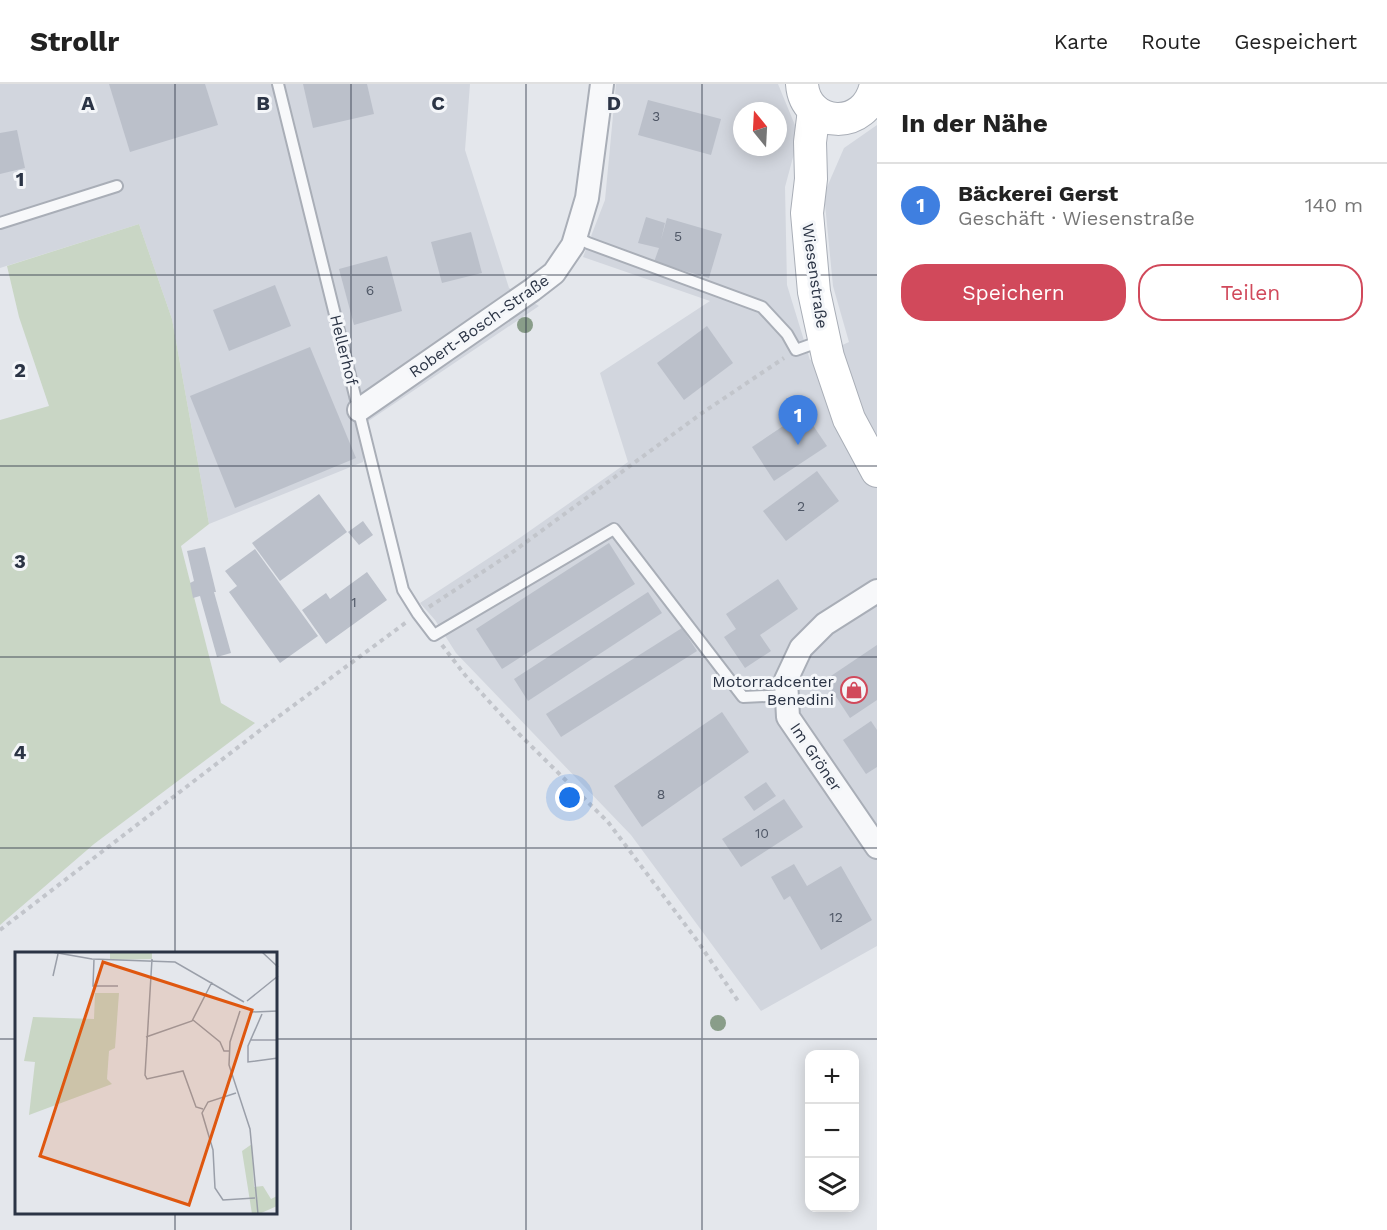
<!DOCTYPE html>
<html lang="de">
<head>
<meta charset="utf-8">
<style>
  :root { --surface:#fff; --page:#f2f2f2; --text:#222; --muted:#767676; --line:#e0e0e0; --accent:#d1495b }
  body { margin:0; font-family:"Work Sans",sans-serif; background:var(--page); color:var(--text) }
  .controls { position:absolute; right:18px; bottom:18px; display:grid; overflow:hidden; border-radius:12px; box-shadow:0 3px 15px #0003 }
  .controls button { width:54px; height:54px; display:grid; place-items:center; padding:0; border:0; border-bottom:2px solid var(--line); background:var(--surface); color:var(--text); font:30px sans-serif }
  .compass { position:absolute; left:733px; top:18px; width:54px; height:54px; border-radius:50%; background:var(--surface); box-shadow:0 3px 15px #0003; rotate:342deg }
  .you { position:absolute; left:570px; top:714px; width:21px; height:21px; margin:-15px; border:4px solid #fff; border-radius:50%; background:#1a73e8; box-shadow:0 0 0 9px #1a73e833 }
  .badge { display:grid; place-items:center; width:39px; height:39px; border-radius:50%; background:var(--accent); color:#fff; font-size:20px; font-weight:700 }
  .pin { position:absolute; translate:-50% -50px; filter:drop-shadow(0 2px 3px #0008) }
  .pin::after { content:''; position:absolute; top:32px; width:21px; height:18px; background:inherit; clip-path:polygon(0 0,100% 0,50% 100%) }
  .list { margin:0; padding:0; list-style:none }
  h2 { display:flex; justify-content:space-between; align-items:center; height:78px; margin:0; padding:0 24px; font-size:26px }
  h2 small { font-size:20px; font-weight:400; color:var(--muted) }
  .list li { display:grid; grid-template-columns:39px 1fr auto; gap:18px; align-items:center; box-sizing:border-box; height:84px; padding:0 24px; border-top:2px solid var(--line) }
  .list b { display:block; font-size:22px; white-space:nowrap }
  .list p { margin:0; font-size:20px; white-space:nowrap; color:var(--muted) }
  .list em { font-size:20px; font-style:normal; color:var(--muted) }
  .actions { display:flex; gap:12px; padding:18px 24px }
  .actions a { flex:1; padding:14px 0; border:2px solid var(--accent); border-radius:24px; text-align:center; font-size:21px; color:var(--accent) }
  .actions .main { background:var(--accent); color:#fff }
  .icon { flex:none; width:33px; height:33px; fill:none; stroke:currentColor; stroke-width:2; stroke-linecap:round; stroke-linejoin:round }
  .map { position:relative; flex:none; width:877px; height:1146px; overflow:hidden }
  header { display:flex; align-items:center; gap:36px; box-sizing:border-box; height:84px; padding:0 30px; background:var(--surface); border-bottom:2px solid var(--line) }
  header strong { font-size:28px }
  nav { display:flex; gap:33px; margin-inline-start:auto; font-size:21px }
  main { display:flex }
  aside { flex:1; background:var(--surface) }
  .map>svg:first-child { display:block }
  .built { fill:#d2d6de; fill-rule:evenodd }
  .green { fill:#c9d6c5 }
  .building { fill:#bbc0ca }
  .lines { fill:none; stroke-linecap:round; stroke-linejoin:round }
  .lane-casing { stroke:#a9aeb7; stroke-width:14 }
  .street-casing { stroke:#a9aeb7; stroke-width:26 }
  .secondary-casing { stroke:#a9aeb7; stroke-width:34 }
  .path { stroke:#c2c5cb; stroke-width:4; stroke-dasharray:4.5 4.5; stroke-linecap:butt }
  .lane { stroke:#f7f8fa; stroke-width:10 }
  .street { stroke:#f7f8fa; stroke-width:22 }
  .secondary { stroke:#fff; stroke-width:32 }
  .tree { fill:#899d89 }
  .grid { fill:none; stroke:#2b3445; stroke-width:1.5; stroke-opacity:0.55 }
  .labels { text-anchor:middle; dominant-baseline:central; stroke-width:6; stroke-linejoin:round; paint-order:stroke }
  .number-label { font-size:14px; fill:#4f5766 }
  .street-label { font-size:16px; fill:#2b3445; stroke:#f4f6f9 }
  .poi-label { font-size:16px; fill:#2b3445; stroke:#f4f6f9; text-anchor:end }
  .inset-road { fill:none; stroke:#9a9fa9; stroke-width:1.5 }
  .view { fill:#df570f; fill-opacity:0.15; stroke:#df570f; stroke-width:3 }
  .inset-edge { fill:none; stroke:#2b3445; stroke-width:3 }
  .grid-label { font-size:20px; text-anchor:middle; font-weight:bold; fill:#2b3445; stroke:#f4f6f9; stroke-width:6; stroke-linejoin:round; paint-order:stroke }
</style>
</head>
<body>
<header>
<strong>Strollr</strong>
<nav><a>Karte</a><a>Route</a><a>Gespeichert</a></nav>
</header>
<main>
<div class="map">
<svg width="877" height="1146" viewBox="0 0 877 1146">
  <rect width="100%" height="100%" fill="#e4e7ec"/>
  <g class="built">
    <path d="M0,0H470L465,66L509,204L539,222L367,338L363,378L209,440L172,235L139,140L0,184Z"/>
    <path d="M616,0H778L799,51L785,103L787,201L810,276L849,258L833,202L824,110L844,64L877,41V862L761,927L631,751L456,569L435,536L420,519L521,453L628,378L600,289L710,217L583,173L605,116ZM742,27H778V63H742Z"/>
  </g>
  <path class="green" d="M139,140L172,235L209,440L181,462L221,619L255,639L94,760L0,841V336L49,322L19,233L7,182Z"/>
  <g class="building">
    <path d="M109,0H205L218,41L130,68Z"/>
    <path d="M303,0H367L374,30L313,44Z"/>
    <path d="M648,16L721,35L711,71L638,51Z"/>
    <path d="M17,46L25,84L0,90V49Z"/>
    <path d="M646,133L665,139L661,156L667,134L722,150L709,194L654,178L659,164L638,159Z"/>
    <path d="M471,148L482,189L442,199L431,158Z"/>
    <path d="M387,172L402,227L354,241L339,185Z"/>
    <path d="M275,201L291,242L229,267L213,226Z"/>
    <path d="M707,242L733,279L684,316L657,279Z"/>
    <path d="M310,263L356,374L235,424L190,312Z"/>
    <path d="M804,328L827,362L774,397L752,363Z"/>
    <path d="M817,387L839,417L786,457L763,427Z"/>
    <path d="M319,410L347,448L280,497L252,459Z"/>
    <path d="M363,437L373,451L359,461L348,448Z"/>
    <path d="M609,459L635,500L502,585L476,545Z"/>
    <path d="M205,463L216,508H214L231,569L217,573L200,512L193,514L190,499L194,497L187,467Z"/>
    <path d="M255,465L318,552L280,579L229,508L237,502L225,487Z"/>
    <path d="M367,488L387,516L326,560L302,526L326,509L330,515Z"/>
    <path d="M778,495L798,525L760,551L771,567L745,584L724,553L736,545L726,530Z"/>
    <path d="M648,508L662,529L528,617L514,595Z"/>
    <path d="M682,544L697,567L561,653L546,630Z"/>
    <path d="M877,561V616L850,634L825,596Z"/>
    <path d="M722,628L749,668L642,743L614,702Z"/>
    <path d="M871,637L877,646V683L866,690L843,656Z"/>
    <path d="M766,698L776,712L754,727L744,713Z"/>
    <path d="M784,715L803,743L741,783L722,755Z"/>
    <path d="M794,780L807,802L841,782L872,836L821,866L790,812L784,816L771,793Z"/>
  </g>
  <g class="lines">
    <defs>
      <g id="lane">
        <path d="M278,0L403,506L418,530L434,551L614,445L743,613L787,611"/>
        <path d="M0,139L117,102"/>
        <path d="M576,153L588,159L762,223L787,250L796,266L821,257"/>
      </g>
      <g id="street">
        <path d="M359,326L532,206L554,189L573,161L587,114L602,0"/>
        <path d="M877,507L825,540L801,564L786,596L788,633L877,763"/>
      </g>
      <g id="secondary">
        <path d="M802,0C805,44 867,49 876,0"/>
        <path d="M814,26L810,58L811,95L807,129L814,208L828,273L849,335L877,387"/>
      </g>
    </defs>
    <use href="#lane" class="lane-casing"/>
    <use href="#street" class="street-casing"/>
    <use href="#secondary" class="secondary-casing"/>
    <g class="path">
      <path d="M429,523L510,470L702,329L784,274"/>
      <path d="M442,561L465,591L519,650L608,738L696,855L738,917"/>
      <path d="M0,846L267,641L408,537"/>
    </g>
    <use href="#lane" class="lane"/>
    <use href="#street" class="street"/>
    <use href="#secondary" class="secondary"/>
  </g>
  <g class="tree">
    <circle cx="525" cy="241" r="8"/>
    <circle cx="718" cy="939" r="8"/>
  </g>
  <path class="grid" d="M175,0V870M351,0V1146M526,0V1146M702,0V1146M0,191H877M0,382H877M0,573H877M0,764H877M0,955H16M276,955H877M175,1130V1146"/>
  <defs>
    <symbol id="shop-ring" viewBox="-11 -11 22 22"><circle r="9.5" fill="#f4f6f9" stroke="#d1495b" stroke-width="1.5"/><path d="M-5-2.5h2.3a2.7 3.5 0 0 1 5.4 0H5L5.5 6h-11ZM-1.5-2.5h3a1.5 2.3 0 0 0-3 0Z" fill="#d1495b"/></symbol>
  </defs>
  <g fill-rule="evenodd">
    <use href="#shop-ring" x="839" y="591" width="30" height="30"/>
  </g>
  <g class="labels">
    <g class="number-label">
      <text x="656" y="32">3</text>
      <text x="678" y="152">5</text>
      <text x="370" y="206">6</text>
      <text x="801" y="422">2</text>
      <text x="354" y="518">1</text>
      <text x="661" y="710">8</text>
      <text x="762" y="749">10</text>
      <text x="836" y="833">12</text>
    </g>
    <g class="street-label">
      <text transform="translate(815 192) rotate(82)">Wiesenstraße</text>
      <text transform="translate(479 242) rotate(-35)">Robert-Bosch-Straße</text>
      <text transform="translate(344 266) rotate(76)">Hellerhof</text>
      <text transform="translate(816 673) rotate(56)">Im Gröner</text>
    </g>
    <g class="poi-label">
      <text x="834" y="597">Motorradcenter<tspan x="834" dy="18">Benedini</tspan></text>
    </g>
  </g>
  <g transform="translate(15 868)">
    <rect width="262" height="262" fill="#e4e7ec"/>
    <path d="M95,0H137V7L95,8ZM80,41H104L100,96L94,99L92,127L97,132L14,163L20,110L9,109L18,65L79,67ZM237,192L239,235L248,234L256,247L262,244V254L244,262H237L227,199Z" fill="#c9d6c5"/>
    <path class="inset-road" d="M37,0L77,7L160,10L229,50M247,0L263,15M79,7L78,34H103M137,7L130,123L132,127L168,119L181,155L188,157M38,24L43,2M232,49L263,24M225,59L215,90L214,113L235,177L243,262M236,60L263,59M247,62L233,94V110L263,106M178,68L205,90L209,99H214M131,85L177,69L197,30M235,88H263M221,141L193,150L187,161L198,198L200,236L208,248L240,246"/>
    <path class="view" d="M88,10L237,58L174,253L25,204Z"/>
    <rect width="262" height="262" class="inset-edge"/>
  </g>
  <g class="grid-label">
    <text x="88" y="26">A</text>
    <text x="263" y="26">B</text>
    <text x="438" y="26">C</text>
    <text x="614" y="26">D</text>
    <text x="20" y="102">1</text>
    <text x="20" y="293">2</text>
    <text x="20" y="484">3</text>
    <text x="20" y="675">4</text>
  </g>
</svg>
<div class="controls">
<button>+</button>
<button>−</button>
<button><svg class="icon" aria-label="layers" viewBox="0 0 24 24"><path d="M12 4l9 5-9 5-9-5zM3 14l9 5 9-5"/></svg></button>
</div>
<svg class="compass" viewBox="-18 -18 36 36"><path d="M0-13l5 13h-10z" fill="#e53935"/><path d="M0 13l5-13h-10z" fill="#767676"/></svg>
<div class="you"></div>
<div class="pin badge" style="left:798px;top:361px;background:#3f7fe0">1</div>
</div>
<aside>
<h2>In der Nähe<small></small></h2>
<ul class="list">
<li><span class="badge" style="background:#3f7fe0">1</span><div><b>Bäckerei Gerst</b><p>Geschäft · Wiesenstraße</p></div><em>140 m</em></li>
</ul>
<div class="actions"><a class="main">Speichern</a><a>Teilen</a></div>
</aside>
</main>
</body>
</html>
